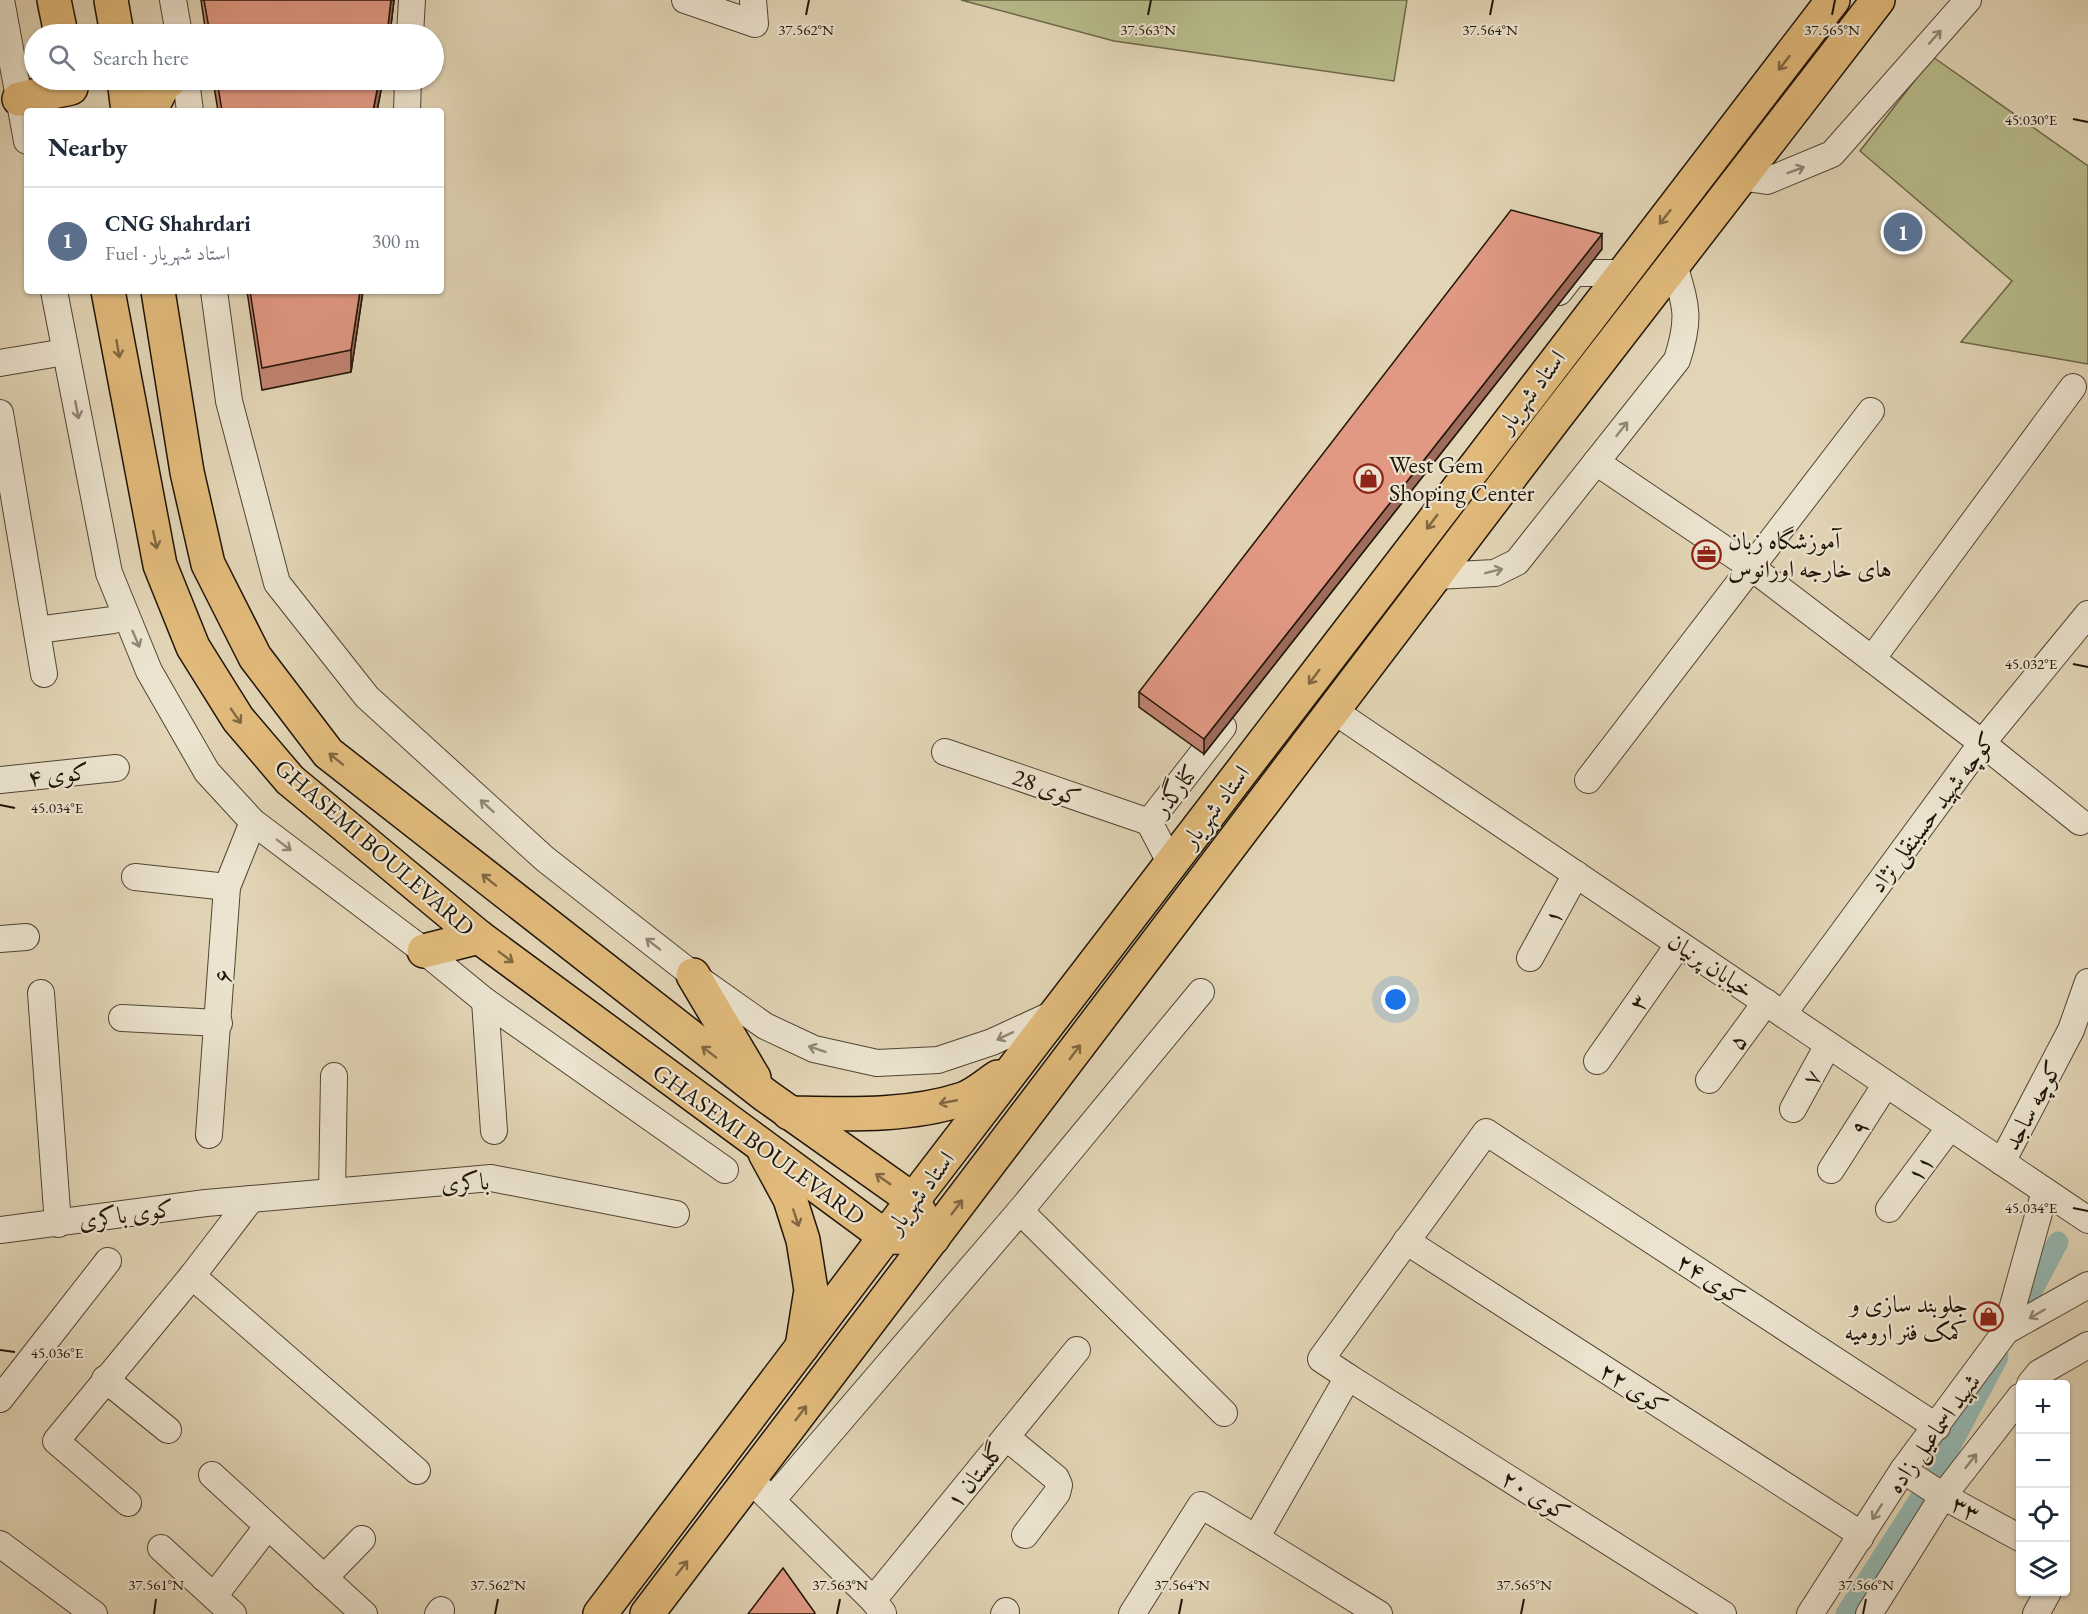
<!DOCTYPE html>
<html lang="en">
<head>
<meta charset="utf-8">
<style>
  :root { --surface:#fff; --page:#f2f2f3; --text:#1f2937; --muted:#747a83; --line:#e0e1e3; --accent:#7c3aed }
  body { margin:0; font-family:"EB Garamond",Amiri,serif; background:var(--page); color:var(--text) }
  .controls { position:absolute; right:18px; bottom:18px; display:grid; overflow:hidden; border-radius:6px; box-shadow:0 2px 4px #0004 }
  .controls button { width:54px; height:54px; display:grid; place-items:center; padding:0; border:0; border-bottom:2px solid var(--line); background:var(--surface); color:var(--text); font:30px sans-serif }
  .you { position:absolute; left:1396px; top:1000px; width:21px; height:21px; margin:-15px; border:4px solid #fff; border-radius:50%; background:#1a73e8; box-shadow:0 0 0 9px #1a73e833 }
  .badge { display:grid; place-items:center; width:39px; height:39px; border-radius:50%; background:var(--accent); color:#fff; font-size:20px; font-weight:700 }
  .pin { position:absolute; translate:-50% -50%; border:3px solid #fff; box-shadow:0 2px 6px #0006 }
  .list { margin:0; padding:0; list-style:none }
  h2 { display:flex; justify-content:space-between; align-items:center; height:78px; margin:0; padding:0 24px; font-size:26px }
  h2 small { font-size:20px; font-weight:400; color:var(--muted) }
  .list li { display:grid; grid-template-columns:39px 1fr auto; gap:18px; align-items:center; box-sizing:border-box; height:108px; padding:0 24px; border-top:2px solid var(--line) }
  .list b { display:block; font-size:22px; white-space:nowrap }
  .list p { margin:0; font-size:20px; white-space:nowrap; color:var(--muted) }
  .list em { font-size:20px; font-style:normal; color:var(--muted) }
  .icon { flex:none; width:33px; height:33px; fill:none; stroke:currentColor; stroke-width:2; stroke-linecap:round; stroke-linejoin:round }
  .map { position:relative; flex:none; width:2088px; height:1614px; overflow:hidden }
  .search { position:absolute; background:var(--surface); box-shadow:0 2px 4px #0004; left:24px; top:24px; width:420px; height:66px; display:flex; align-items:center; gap:15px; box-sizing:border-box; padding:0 21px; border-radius:33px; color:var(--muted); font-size:22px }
  .panel { position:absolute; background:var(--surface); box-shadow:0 2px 4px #0004; left:24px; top:108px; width:420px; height:186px; border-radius:6px }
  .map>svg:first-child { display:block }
  .green { fill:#b8bc8b; stroke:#6c684a; stroke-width:1.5 }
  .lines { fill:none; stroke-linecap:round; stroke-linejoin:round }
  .canal { stroke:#95b8b2; stroke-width:21 }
  .minor-casing { stroke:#504534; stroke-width:28 }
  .major-casing { stroke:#201508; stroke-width:36 }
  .minor { stroke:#ece4d0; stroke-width:26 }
  .major { stroke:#e1ba7b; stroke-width:33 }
  .wall { fill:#c28472; stroke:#201508; stroke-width:1.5 }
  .shaded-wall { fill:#9e6b5c; stroke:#201508; stroke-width:1.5 }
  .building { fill:#e29984; stroke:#201508; stroke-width:1.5 }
  .oneway { stroke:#908776 }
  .oneway2 { stroke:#806842 }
  .ticks { fill:none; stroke:#201508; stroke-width:2 }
  .labels { text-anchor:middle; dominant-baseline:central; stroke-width:4.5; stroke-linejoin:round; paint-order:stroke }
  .street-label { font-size:24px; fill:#201508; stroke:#ece4d0 }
  .poi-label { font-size:24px; fill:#201508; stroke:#ece4d0; text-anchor:start }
  .ticks-label { font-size:15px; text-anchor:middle; fill:#201508; stroke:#ece4d0; stroke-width:4.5; stroke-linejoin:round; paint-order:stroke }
</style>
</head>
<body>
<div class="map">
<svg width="2088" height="1614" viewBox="0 0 2088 1614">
  <rect width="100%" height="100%" fill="#e2d5b6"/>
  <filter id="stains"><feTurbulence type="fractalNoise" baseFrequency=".00333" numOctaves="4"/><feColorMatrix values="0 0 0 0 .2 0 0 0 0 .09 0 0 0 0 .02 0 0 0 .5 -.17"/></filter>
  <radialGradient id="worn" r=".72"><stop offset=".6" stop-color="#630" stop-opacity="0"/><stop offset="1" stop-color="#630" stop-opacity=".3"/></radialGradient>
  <g class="green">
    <path d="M961,0H1407L1394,81L1114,41Z"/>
    <path d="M1933,57L2088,166V364L1961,342L2012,281L1860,151Z"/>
  </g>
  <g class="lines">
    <g class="canal">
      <path d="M2023,1308L2058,1242"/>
      <path d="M1937,1471L1998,1357"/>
      <path d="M1846,1614L1919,1500"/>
    </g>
    <defs>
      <g id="minor">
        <path d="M1,0L27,141"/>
        <path d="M173,0L179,34"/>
        <path d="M685,0L755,24L753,0"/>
        <path d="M410,34L412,0"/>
        <path d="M186,80L190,111"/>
        <path d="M407,111L408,80"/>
        <path d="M1740,177L1767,181L1832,154L1968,0"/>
        <path d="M54,291L109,573L149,671L207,772L253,822L424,951L485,1001L725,1170"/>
        <path d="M214,291L229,401L277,583L367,697L545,859L693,975L765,1026L814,1049L877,1063L938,1060L992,1042L1055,1013"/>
        <path d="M1559,292L1574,273H1621"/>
        <path d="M0,363L65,352"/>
        <path d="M0,413L44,674"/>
        <path d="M1596,462L1751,567L1982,743L2080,822"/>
        <path d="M1436,576L1495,573L1517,562L1677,360C1691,317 1686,306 1674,264"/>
        <path d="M37,630L113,620"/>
        <path d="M1872,659L2073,387"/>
        <path d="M1334,711L2088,1220"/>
        <path d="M945,752L1149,822"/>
        <path d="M0,780L116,768"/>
        <path d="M1588,780L1871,411"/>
        <path d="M1171,864L1149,822L1223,727"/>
        <path d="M135,877L227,887"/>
        <path d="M0,939L26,937"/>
        <path d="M1530,958L1576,874"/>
        <path d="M41,993L58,1224"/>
        <path d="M485,1001L494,1131"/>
        <path d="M1783,1014L1982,743L2088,614"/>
        <path d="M122,1018L219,1023"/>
        <path d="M1597,1061L1679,944"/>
        <path d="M1709,1080L1766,1002"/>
        <path d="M1793,1109L1828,1045"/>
        <path d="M209,1135L227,887L253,822"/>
        <path d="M2002,1162L2071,1030L2088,982"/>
        <path d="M1831,1170L1886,1084"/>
        <path d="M332,1192L334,1076"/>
        <path d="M1889,1209L1950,1127"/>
        <path d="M1020,1211L1224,1413"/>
        <path d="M0,1230L206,1203L491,1178L676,1214"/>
        <path d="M1406,1241L1851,1528L1860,1538"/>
        <path d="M192,1276L417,1471"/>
        <path d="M2006,1331L2045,1191"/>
        <path d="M1348,1377L1723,1614"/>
        <path d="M105,1379L168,1430"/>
        <path d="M2030,1384L2039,1373L2088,1345"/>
        <path d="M0,1399L108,1261"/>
        <path d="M1006,1437L1056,1478L1059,1485L1057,1493L1025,1535"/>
        <path d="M1903,1470L1943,1496L2020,1538"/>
        <path d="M212,1475L364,1614"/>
        <path d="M759,1488L873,1600L883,1613"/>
        <path d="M772,1500L1020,1211L1201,992"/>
        <path d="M128,1503L56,1441L192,1276L251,1199"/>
        <path d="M1256,1538L1379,1614"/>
        <path d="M0,1544L94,1614"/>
        <path d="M161,1548L233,1614"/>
        <path d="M324,1578L362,1539"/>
        <path d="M214,1596L267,1527"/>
        <path d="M873,1600L1077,1350"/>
        <path d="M438,1614L441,1610"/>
        <path d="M1004,1614L1006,1611"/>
        <path d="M1132,1614L1201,1505L1256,1538L1348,1377L1321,1359L1486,1132L1937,1427"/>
        <path d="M1810,1614L1903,1470L2006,1331L2088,1285"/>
        <path d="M1869,1614L1943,1496L2020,1397"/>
        <path d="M2036,1614L2048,1592"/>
      </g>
      <g id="major">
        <path d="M54,0L61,34"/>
        <path d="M111,0L117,34"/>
        <path d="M124,80L128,111"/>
        <path d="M19,99L71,88"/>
        <path d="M150,111L163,86L170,80"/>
        <path d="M108,291L160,565L193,647L238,719L290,780L479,937L886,1237L933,1238L913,1200L765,1095L328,753L255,657L208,564L187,472L158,291"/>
        <path d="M424,951L479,937"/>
        <path d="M693,975L754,1078"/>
        <path d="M789,1113C847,1114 908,1117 963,1099C975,1095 987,1084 998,1077"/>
        <path d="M765,1153L790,1199L803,1240L811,1290L802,1347"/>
        <path d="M600,1614L913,1200L1833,0"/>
        <path d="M647,1614L1555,418L1878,0"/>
      </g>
    </defs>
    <use href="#minor" class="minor-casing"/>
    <use href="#major" class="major-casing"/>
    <use href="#minor" class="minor"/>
    <use href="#major" class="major"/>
  </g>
  <g class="wall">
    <path d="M201,0H394L390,34H206Z"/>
    <path d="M213,80H383L377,111H218Z"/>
    <path d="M1602,249L1204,754L1139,707V692Z"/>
    <path d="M247,291H363L351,372L262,390Z"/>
  </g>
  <g class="shaded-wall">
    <path d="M391,0H394L390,34H387Z"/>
    <path d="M379,80H383L377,111H373Z"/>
    <path d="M1602,234V249L1204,754V739Z"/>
    <path d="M360,291H363L351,372V350Z"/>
  </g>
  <g class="building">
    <path d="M204,0H391L387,34H210Z"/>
    <path d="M217,80H379L373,111H222Z"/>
    <path d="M1511,210L1602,234L1204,739L1139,692Z"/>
    <path d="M250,291H360L351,350L262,368Z"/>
    <path d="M783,1568L815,1613L814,1614H748Z"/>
  </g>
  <defs><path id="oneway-shaft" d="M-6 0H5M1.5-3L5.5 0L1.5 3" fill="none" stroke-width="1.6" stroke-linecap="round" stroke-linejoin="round" transform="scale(1.5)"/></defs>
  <g class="oneway">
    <use href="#oneway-shaft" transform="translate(1935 37) rotate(-48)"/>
    <use href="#oneway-shaft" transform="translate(1796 170) rotate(-21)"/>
    <use href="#oneway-shaft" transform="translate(77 410) rotate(79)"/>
    <use href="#oneway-shaft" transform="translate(1622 429) rotate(-52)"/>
    <use href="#oneway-shaft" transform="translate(1494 571) rotate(-14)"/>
    <use href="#oneway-shaft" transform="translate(136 639) rotate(67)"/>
    <use href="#oneway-shaft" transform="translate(487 806) rotate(-138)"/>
    <use href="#oneway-shaft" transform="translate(284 845) rotate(37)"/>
    <use href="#oneway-shaft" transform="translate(653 944) rotate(-142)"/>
    <use href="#oneway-shaft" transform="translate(1005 1036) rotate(155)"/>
    <use href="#oneway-shaft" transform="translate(817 1049) rotate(-162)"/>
    <use href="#oneway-shaft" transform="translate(2037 1314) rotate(150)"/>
    <use href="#oneway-shaft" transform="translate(1971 1461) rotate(-52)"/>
    <use href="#oneway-shaft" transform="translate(1877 1512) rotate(122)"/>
  </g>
  <g class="oneway2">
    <use href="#oneway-shaft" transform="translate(1784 63) rotate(128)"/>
    <use href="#oneway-shaft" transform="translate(1665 217) rotate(128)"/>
    <use href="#oneway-shaft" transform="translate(118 349) rotate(80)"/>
    <use href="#oneway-shaft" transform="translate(1432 522) rotate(127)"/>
    <use href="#oneway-shaft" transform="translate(155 540) rotate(78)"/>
    <use href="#oneway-shaft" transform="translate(1314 677) rotate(127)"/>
    <use href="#oneway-shaft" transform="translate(236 716) rotate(55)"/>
    <use href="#oneway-shaft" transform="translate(336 759) rotate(-141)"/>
    <use href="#oneway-shaft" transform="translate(489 880) rotate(-141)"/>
    <use href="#oneway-shaft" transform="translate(506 957) rotate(37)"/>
    <use href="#oneway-shaft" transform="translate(709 1052) rotate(-142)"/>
    <use href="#oneway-shaft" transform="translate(1075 1052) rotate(-53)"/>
    <use href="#oneway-shaft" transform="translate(948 1102) rotate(169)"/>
    <use href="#oneway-shaft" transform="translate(883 1179) rotate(-145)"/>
    <use href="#oneway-shaft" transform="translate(957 1207) rotate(-53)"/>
    <use href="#oneway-shaft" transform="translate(796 1218) rotate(72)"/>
    <use href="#oneway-shaft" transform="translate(801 1413) rotate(-53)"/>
    <use href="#oneway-shaft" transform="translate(682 1568) rotate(-52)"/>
  </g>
  <path class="ticks" d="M806,15L809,0M1148,15L1151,0M1490,15L1493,0M1832,15L1835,0M2073,119L2088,122M2073,664L2088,667M0,805L15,808M2073,1208L2088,1211M0,1350L15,1352M154,1614L156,1599M495,1614L498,1599M837,1614L840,1599M1179,1614L1182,1599M1521,1614L1524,1599M1863,1614L1866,1599"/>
  <defs>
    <symbol id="shop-ring" viewBox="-11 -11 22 22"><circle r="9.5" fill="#ece4d0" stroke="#8f2418" stroke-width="1.5"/><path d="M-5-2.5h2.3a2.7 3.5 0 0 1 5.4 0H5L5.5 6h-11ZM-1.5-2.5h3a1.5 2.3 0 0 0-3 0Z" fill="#8f2418"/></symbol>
    <symbol id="office-ring" viewBox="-11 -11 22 22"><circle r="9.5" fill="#ece4d0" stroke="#8f2418" stroke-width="1.5"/><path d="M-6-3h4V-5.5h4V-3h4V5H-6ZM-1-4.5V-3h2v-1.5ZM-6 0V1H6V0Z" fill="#8f2418"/></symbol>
  </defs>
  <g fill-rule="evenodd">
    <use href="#shop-ring" x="1352" y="462" width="33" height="33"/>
    <use href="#office-ring" x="1690" y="538" width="33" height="33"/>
    <use href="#shop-ring" x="1972" y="1300" width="33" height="33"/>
  </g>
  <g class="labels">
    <g class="street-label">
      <text transform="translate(1531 391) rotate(-53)">استاد شهریار</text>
      <text transform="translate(58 774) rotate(-6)">کوی ۴</text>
      <text transform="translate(1047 787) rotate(19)">کوی 28</text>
      <text transform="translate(1175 790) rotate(-52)">کنارگذر</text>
      <text transform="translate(1215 806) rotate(-53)">استاد شهریار</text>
      <text transform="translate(1932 812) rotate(-53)">کوچه شهید حسینقلی نژاد</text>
      <text transform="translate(375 847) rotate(41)">GHASEMI BOULEVARD</text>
      <text transform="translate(1553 916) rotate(-61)">۱</text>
      <text transform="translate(1711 965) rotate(34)">خیابان پرنیان</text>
      <text transform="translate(222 976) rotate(-86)">۶</text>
      <text transform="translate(1638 1002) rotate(-55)">۳</text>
      <text transform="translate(1737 1041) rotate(-54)">۵</text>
      <text transform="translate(1811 1077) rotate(-61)">۷</text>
      <text transform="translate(2032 1105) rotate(-62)">کوچه ساجد</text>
      <text transform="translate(1859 1127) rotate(-57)">۹</text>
      <text transform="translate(759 1144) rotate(36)">GHASEMI BOULEVARD</text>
      <text transform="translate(1920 1168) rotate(-53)">۱۱</text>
      <text transform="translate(465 1182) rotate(-3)">باکری</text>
      <text transform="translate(920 1192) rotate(-53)">استاد شهریار</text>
      <text transform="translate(126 1214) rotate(-8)">کوی باکری</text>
      <text transform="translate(1711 1279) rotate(33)">کوی ۲۴</text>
      <text transform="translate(1634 1388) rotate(33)">کوی ۲۲</text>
      <text transform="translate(1933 1433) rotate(-54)">شهید اسماعیل زاده</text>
      <text transform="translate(975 1475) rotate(-51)">۱ گلستان</text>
      <text transform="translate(1536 1495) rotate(32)">کوی ۲۰</text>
      <text transform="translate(1966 1508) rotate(29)">۳۳</text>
    </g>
    <g class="poi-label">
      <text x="1389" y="464">West Gem<tspan x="1389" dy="28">Shoping Center</tspan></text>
      <text x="1728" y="540">آموزشگاه زبان<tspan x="1728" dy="28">های خارجه اورانوس</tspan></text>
      <text x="1968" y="1303" text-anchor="end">جلوبند سازی و<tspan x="1968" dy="28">کمک فنر ارومیه</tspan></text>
    </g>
  </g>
  <g class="ticks-label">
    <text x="806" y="35">37.562°N</text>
    <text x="1148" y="35">37.563°N</text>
    <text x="1490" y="35">37.564°N</text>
    <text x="1832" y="35">37.565°N</text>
    <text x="2031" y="125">45.030°E</text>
    <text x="2031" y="669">45.032°E</text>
    <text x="57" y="813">45.034°E</text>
    <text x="2031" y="1213">45.034°E</text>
    <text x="57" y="1358">45.036°E</text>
    <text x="156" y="1590">37.561°N</text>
    <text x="498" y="1590">37.562°N</text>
    <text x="840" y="1590">37.563°N</text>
    <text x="1182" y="1590">37.564°N</text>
    <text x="1524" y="1590">37.565°N</text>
    <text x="1866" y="1590">37.566°N</text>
  </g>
  <rect width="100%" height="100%" filter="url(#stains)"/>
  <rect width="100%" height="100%" fill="url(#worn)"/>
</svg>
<div class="controls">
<button>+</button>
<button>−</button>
<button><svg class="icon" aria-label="locate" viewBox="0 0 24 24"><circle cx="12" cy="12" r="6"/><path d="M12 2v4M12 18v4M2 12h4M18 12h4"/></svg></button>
<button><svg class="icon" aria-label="layers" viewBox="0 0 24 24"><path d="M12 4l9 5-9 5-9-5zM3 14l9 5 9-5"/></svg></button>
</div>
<div class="you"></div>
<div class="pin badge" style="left:1903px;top:232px;background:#5c6f8a">1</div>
<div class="search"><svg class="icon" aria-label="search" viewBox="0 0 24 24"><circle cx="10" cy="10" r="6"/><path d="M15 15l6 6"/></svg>Search here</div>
<section class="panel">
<h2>Nearby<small></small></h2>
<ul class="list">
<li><span class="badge" style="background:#5c6f8a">1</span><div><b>CNG Shahrdari</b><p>Fuel · استاد شهریار</p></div><em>300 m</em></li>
</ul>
</section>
</div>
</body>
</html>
